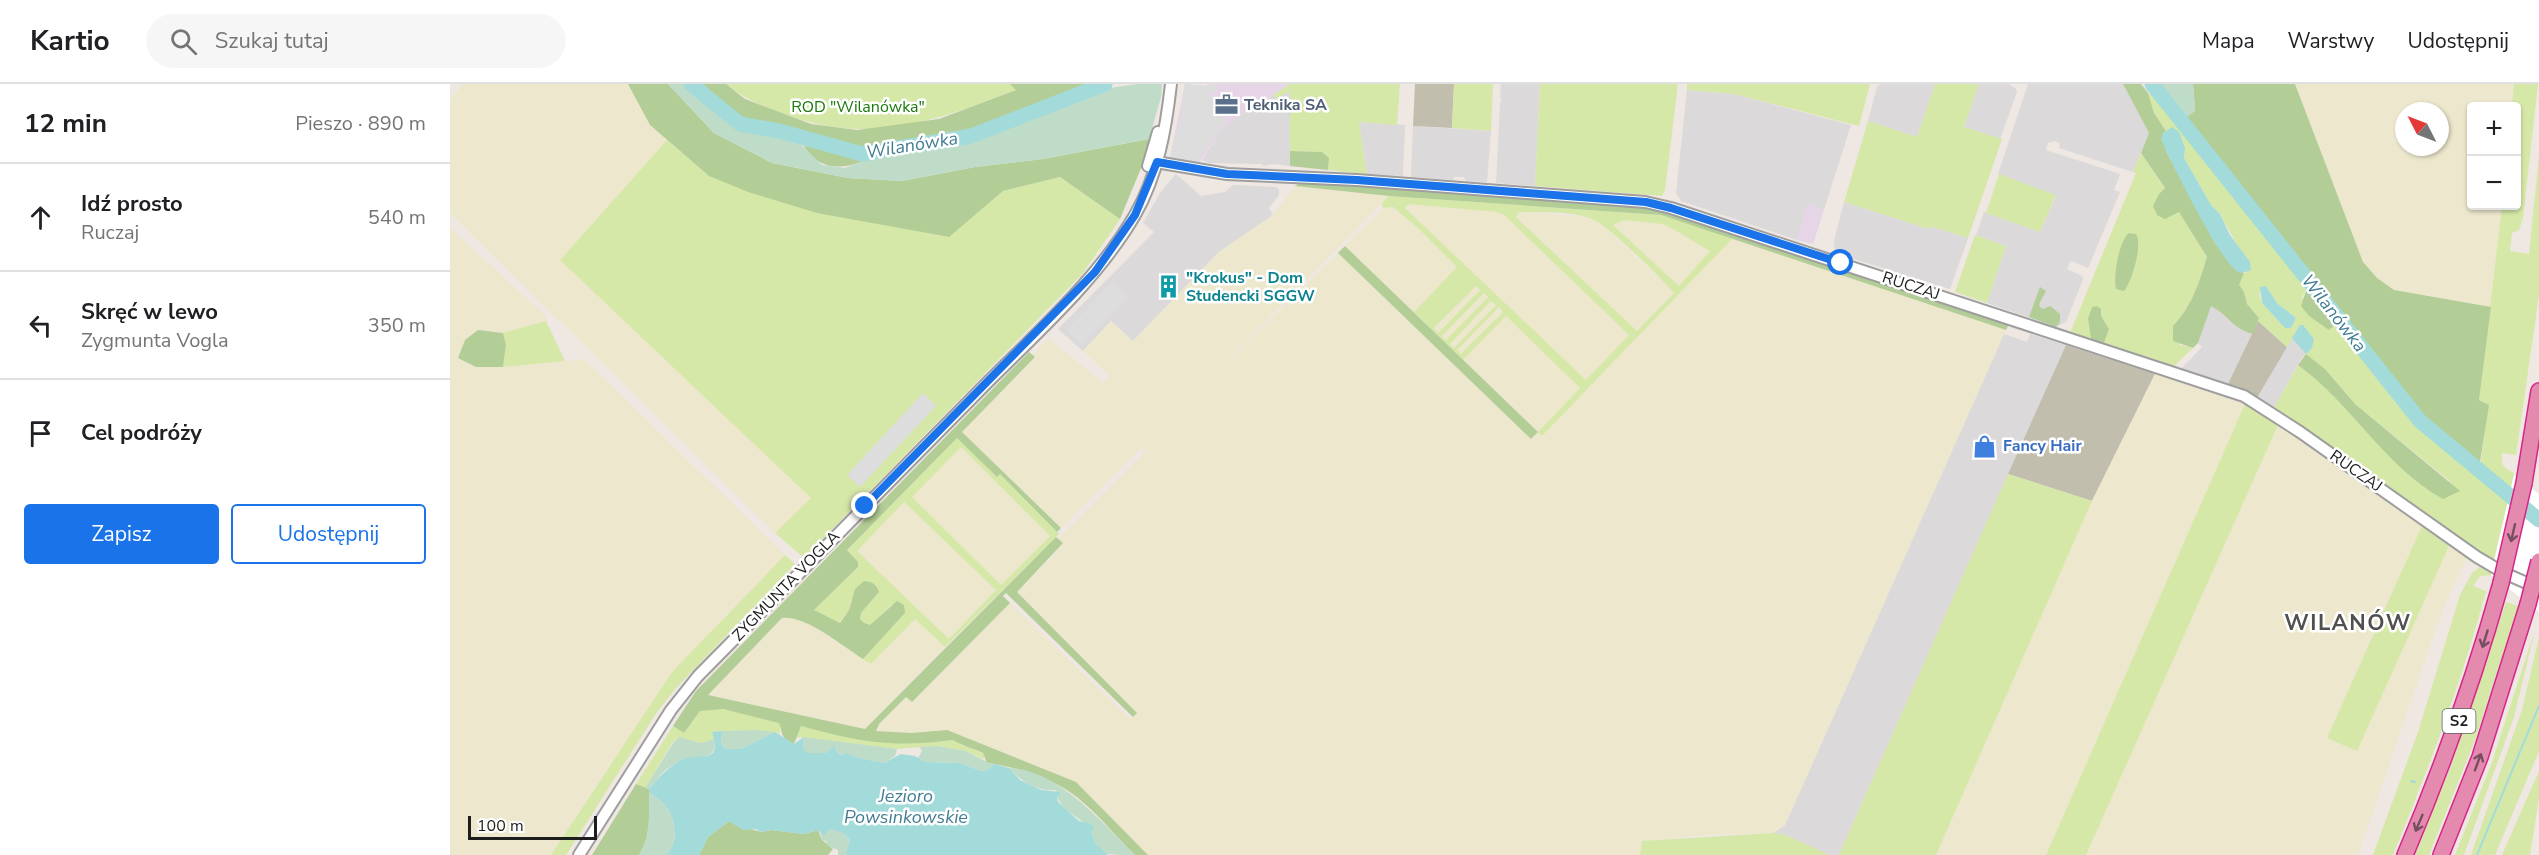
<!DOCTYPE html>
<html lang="pl">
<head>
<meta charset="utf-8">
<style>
  :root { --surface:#fff; --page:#f6f6f6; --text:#202124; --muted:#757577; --line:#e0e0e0; --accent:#1a73e8 }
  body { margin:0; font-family:"Nunito Sans",sans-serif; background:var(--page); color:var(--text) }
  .controls { position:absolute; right:18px; top:18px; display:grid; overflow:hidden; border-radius:6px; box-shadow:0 2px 4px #0004 }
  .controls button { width:54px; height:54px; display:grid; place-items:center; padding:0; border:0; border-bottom:2px solid var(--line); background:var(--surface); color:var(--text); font:30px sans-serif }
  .compass { position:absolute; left:1945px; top:18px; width:54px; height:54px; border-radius:50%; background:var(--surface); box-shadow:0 2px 4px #0004; rotate:312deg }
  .scale { position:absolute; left:18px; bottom:15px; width:129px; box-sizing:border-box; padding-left:6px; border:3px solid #1d1d1d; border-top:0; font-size:16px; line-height:21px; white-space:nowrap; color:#1d1d1d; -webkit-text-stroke:4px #fff; paint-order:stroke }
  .stop { position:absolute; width:18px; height:18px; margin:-14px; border:4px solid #1a73e8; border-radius:50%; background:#fff }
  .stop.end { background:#1a73e8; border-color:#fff; box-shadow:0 2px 6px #0008 }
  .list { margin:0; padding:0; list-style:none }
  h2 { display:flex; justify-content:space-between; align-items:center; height:78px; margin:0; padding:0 24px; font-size:26px }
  h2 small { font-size:20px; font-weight:400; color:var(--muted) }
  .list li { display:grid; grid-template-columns:39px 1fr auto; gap:18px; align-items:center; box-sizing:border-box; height:108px; padding:0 24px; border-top:2px solid var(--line) }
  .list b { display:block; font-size:22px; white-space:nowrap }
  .list p { margin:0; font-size:20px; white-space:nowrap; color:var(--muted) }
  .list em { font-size:20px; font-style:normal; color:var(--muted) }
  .actions { display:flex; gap:12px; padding:18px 24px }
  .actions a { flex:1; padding:14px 0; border:2px solid var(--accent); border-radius:6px; text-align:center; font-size:21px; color:var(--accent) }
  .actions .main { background:var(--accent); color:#fff }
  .icon { flex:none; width:33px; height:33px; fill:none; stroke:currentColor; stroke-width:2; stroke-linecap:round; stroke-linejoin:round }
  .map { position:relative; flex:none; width:2089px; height:771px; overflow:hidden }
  header { display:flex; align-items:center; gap:36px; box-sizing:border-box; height:84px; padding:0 30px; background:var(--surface); border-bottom:2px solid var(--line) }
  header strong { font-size:28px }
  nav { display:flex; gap:33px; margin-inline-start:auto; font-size:21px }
  .search { width:420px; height:54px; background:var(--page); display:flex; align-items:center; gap:15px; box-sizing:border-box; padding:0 21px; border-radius:33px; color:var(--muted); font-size:22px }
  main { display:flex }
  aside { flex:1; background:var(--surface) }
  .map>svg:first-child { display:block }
  .residential { fill:#dbd9da }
  .industrial { fill:#e6d4e7 }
  .construction { fill:#c2beae }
  .farmland { fill:#ede8cd; fill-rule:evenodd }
  .grass { fill:#d6e8a8; fill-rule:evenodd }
  .forest { fill:#b3cd97 }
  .wetland { fill:#bfdcc8 }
  .parking { fill:#ddd }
  .water { fill:#a3dbdb }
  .pier { fill:#fff }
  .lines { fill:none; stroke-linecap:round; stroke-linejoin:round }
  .stream { stroke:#a3dbdb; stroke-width:2 }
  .river { stroke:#a3dbdb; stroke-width:15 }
  .tertiary-casing { stroke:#9e9e9e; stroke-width:14 }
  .motorway-casing { stroke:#d52689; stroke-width:18 }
  .tertiary { stroke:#fff; stroke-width:10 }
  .motorway { stroke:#e58aaf; stroke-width:15 }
  .motorway-bridge-casing { stroke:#d52689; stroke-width:18; stroke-linecap:butt }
  .motorway-bridge { stroke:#e58aaf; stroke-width:15 }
  .oneway { stroke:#774e5f }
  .route { stroke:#1a73e8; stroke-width:8 }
  .labels { text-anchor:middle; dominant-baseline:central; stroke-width:5; stroke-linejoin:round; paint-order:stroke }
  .shield { fill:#fff; stroke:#616161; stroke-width:1.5 }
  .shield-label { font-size:15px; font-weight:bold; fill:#1d1d1d }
  .service-label { font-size:16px; font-weight:bold; fill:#4e5e75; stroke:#fff; text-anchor:start }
  .park-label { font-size:16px; fill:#1b790c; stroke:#fff }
  .culture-label { font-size:16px; font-weight:bold; fill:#0d838f; stroke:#fff; text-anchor:start }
  .street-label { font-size:16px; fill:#1d1d1d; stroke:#fff }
  .shop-label { font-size:16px; font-weight:bold; fill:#366cbe; stroke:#fff; text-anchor:start }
  .water-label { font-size:18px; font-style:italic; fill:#427d93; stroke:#fff }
  .district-label { font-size:22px; font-weight:bold; letter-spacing:1.5px; fill:#505050; stroke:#fff }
</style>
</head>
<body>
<header>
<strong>Kartio</strong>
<div class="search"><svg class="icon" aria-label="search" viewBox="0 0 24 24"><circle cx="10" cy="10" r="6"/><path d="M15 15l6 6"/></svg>Szukaj tutaj</div>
<nav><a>Mapa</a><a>Warstwy</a><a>Udostępnij</a></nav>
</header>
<main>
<aside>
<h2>12 min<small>Pieszo · 890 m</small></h2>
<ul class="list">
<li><svg class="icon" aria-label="ahead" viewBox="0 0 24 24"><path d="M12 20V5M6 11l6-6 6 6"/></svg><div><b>Idź prosto</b><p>Ruczaj</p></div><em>540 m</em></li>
<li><svg class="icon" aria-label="left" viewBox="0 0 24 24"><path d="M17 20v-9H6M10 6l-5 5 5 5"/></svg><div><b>Skręć w lewo</b><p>Zygmunta Vogla</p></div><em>350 m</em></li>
<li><svg class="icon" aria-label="arrive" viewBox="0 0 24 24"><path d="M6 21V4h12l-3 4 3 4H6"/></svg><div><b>Cel podróży</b></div></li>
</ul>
<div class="actions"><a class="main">Zapisz</a><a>Udostępnij</a></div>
</aside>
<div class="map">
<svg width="2089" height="771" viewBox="0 0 2089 771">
  <rect width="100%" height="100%" fill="#eee7e2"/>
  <g class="residential">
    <path d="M1051,0H1090L1085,102L1046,99L1050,19L1052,14H1050Z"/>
    <path d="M1431,0H1485L1467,53L1418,37L1427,3Z"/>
    <path d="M1529,0H1558L1565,4L1567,8L1550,55L1514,43Z"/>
    <path d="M1578,0H1673L1699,49L1683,88L1609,64L1610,59L1604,57L1598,59L1596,66L1670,90L1664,106L1670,108L1638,184L1621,177L1617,185L1632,192L1633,195L1616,238L1606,243L1537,219L1556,162L1526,151L1534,128L1590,148L1606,112L1548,90Z"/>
    <path d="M840,6V82L824,80L813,82L812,80L759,79L752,76L770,48L780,38L823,11L826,15Z"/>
    <path d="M1237,6L1284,10L1401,41L1374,126L1358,121L1347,156L1231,117L1226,109Z"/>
    <path d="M909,38L955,41L953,92L917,90Z"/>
    <path d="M963,42L1041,47L1037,98L1016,97L1014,93H1004L1003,96L961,93Z"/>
    <path d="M726,90L751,112L775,108L783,101L826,103L829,106V111L819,124L823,131L769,168L683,257L661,237L633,267L608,245L704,148L693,139L710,109Z"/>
    <path d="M1394,118L1479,145L1480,142L1518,154L1500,205L1385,169L1384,157Z"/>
    <path d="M1760,222L1809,234L1778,300L1732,284L1752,263L1748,259Z"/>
    <path d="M1847,245L1862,264L1851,275L1824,324L1808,313Z"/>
    <path d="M1554,250L1577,258L1580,250L1616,261L1389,771H1380L1335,751L1323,749L1335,741Z"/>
  </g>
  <g class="industrial">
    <path d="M735,0L755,2L758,0H840L780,38L770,48L748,80L720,74Z"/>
    <path d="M1358,121L1374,126L1363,160L1347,156Z"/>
  </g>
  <g class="construction">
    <path d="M965,0H1004L1002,44L963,42Z"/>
    <path d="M1808,237L1837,263L1807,314L1791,306L1790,303L1778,300Z"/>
    <path d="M1616,261L1705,290L1642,417L1558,390Z"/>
  </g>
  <g class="farmland">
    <path d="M13,0H178L200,41L217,56L110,176L362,414L325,449L0,129V16Z"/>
    <path d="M1845,0H2064L2062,22H2022V122H2052L2041,223L1944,206L1927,194L1913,178ZM1954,27H1990V63H1954Z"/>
    <path d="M845,102L939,112L732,323L888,169L1081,355L1088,348L1013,276L1056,231L1130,304L1088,348L1092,352L1283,154L1556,246L1335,741L1323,749L1257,751L1192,757L1190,771H698L626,698L497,646L461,649L426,647L429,640L457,613L462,618L560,519L680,635L687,629L567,508L601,474L612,459L608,455L696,367L691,364L611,444L512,348L585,274L582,271L599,255L653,299L659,291L633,267L661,237L683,257L769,168L823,131Z"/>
    <path d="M958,120L1046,128L1054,131L1179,251L1136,297L955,124Z"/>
    <path d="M942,123L968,144L1008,183L964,228L895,162L933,124Z"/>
    <path d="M1069,128L1129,132L1144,136L1157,145L1224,208L1187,248L1066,132Z"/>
    <path d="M1174,136L1212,140L1223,145L1261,167L1229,202L1163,141Z"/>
    <path d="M0,144L97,233L96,237L53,249L28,246L26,283H53L134,275L335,471L271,536L163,676L101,771H0Z"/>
    <path d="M1026,201L1030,206L988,249L984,245Z"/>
    <path d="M1034,209L1038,213L996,257L992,252Z"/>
    <path d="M1042,216L1046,221L1004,264L1000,260Z"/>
    <path d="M1049,223L1053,228L1011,271L1007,266Z"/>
    <path d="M1705,290L1795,320L1596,771H1486L1642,417Z"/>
    <path d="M1828,341L1972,442L1877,654L1907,666L1999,462L2017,474L1993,525L1908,771H1636Z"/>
    <path d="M511,363L601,452L551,502L461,413Z"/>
    <path d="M454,418L546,506L499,555L407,467Z"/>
    <path d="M340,533L361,541L421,580L465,535L495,563L415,645L258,611L332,534Z"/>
  </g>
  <g class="grass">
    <path d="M276,0H581C497,32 428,64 337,31C314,23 295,15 276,0Z"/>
    <path d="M840,0H950L947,41L909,38L917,90L878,86L879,74L872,68L840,67V7L826,15L823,11Z"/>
    <path d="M1004,0H1043L1041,47L1002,44Z"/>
    <path d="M1090,0H1228L1215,106L1212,112L1085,102Z"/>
    <path d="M1237,0H1420L1409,42L1284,10L1237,6Z"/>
    <path d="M1485,0H1529L1514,43L1552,55L1518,154L1480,142L1479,145L1394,118L1418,37L1467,53Z"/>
    <path d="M2064,0H2088L2073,134L2069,146L2062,149L2060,167L2079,170L2089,72V211L2066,371L2052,369V380L2058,386L2064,389L2060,408L2030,384L2038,321L2029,316L2052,122H2066V22H2062Z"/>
    <path d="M1698,9L1710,15L1857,204L1852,213L1879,246L1887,239L1983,355L2028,390L2058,417L2043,479L1824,324L1848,281L1867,294L1943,376L2002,399L1905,320L1875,285L1856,270L1862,264L1853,241L1850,242L1837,263L1808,237L1809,234L1797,220L1794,208L1788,201L1794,189L1801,186L1770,130L1761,121L1734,74L1735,64L1722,43L1716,47L1704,29ZM1816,202L1827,219L1846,234L1841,244H1835L1812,219L1809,209Z"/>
    <path d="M217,56L259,92L430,140L498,153L553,107L610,93L670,135L633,189L354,474L325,449L361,414L110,176Z"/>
    <path d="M1691,69L1715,105L1709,110L1729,128L1757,173C1749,199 1742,222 1723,242L1730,261L1743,264L1724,282L1654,259L1659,245L1651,232L1638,235L1641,255L1620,249L1686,89L1683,88Z"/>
    <path d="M1549,90L1606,111L1590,148L1536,129Z"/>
    <path d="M939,112L1211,131L1283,154L1092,352L1088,348L1130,304L1056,232L1013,276L964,228L1007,183L968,144L943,123L933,124L932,119ZM958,120L1046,128L1054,131L1179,251L1136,296L955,124ZM1069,128C1092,129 1122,126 1144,136C1161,144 1210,193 1224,209L1187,247L1066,133ZM1174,136L1212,140L1223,145L1260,167L1229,202L1163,141ZM1026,202L1030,206L988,249L984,244ZM1034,209L1038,213L996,256L992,252ZM1041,217L1046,221L1004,264L1000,260ZM1049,223L1053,228L1011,270L1007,266Z"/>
    <path d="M1525,151L1556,162L1537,219L1505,208Z"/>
    <path d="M96,237L115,277L53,283L56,261L53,249Z"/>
    <path d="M1795,320L1828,341L1636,771H1596Z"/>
    <path d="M507,354L547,393L550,390L609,450L495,563L465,535L421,580L413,575L455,529L441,521L420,542L414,539L410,535L411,529L429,508L401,516L399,526L389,539L363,527L408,483L404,473L397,466ZM511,363L600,452L551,501L462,413ZM454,418L546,506L499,555L407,467Z"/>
    <path d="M1558,390L1642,417L1486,771H1389Z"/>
    <path d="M1972,442L1999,462L1907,667L1877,654Z"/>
    <path d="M335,471L345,480L226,604L207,628L116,771H101L222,588Z"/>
    <path d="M2030,483L2042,487L2041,491L2030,492L2023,502L2036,507C2012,598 1978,685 1943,771H1923L1968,648L2010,511L2022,489Z"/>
    <path d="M2056,518L2068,522L2025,656L1979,771H1965L2001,682Z"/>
    <path d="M2085,546L2064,633L2014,771H2005L2041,681Z"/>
    <path d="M2089,553V667L2045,771H2021L2072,626Z"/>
    <path d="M258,625H273L323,635L330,639V650L308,646L263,648L264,655L251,659L229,653L222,659L195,704L186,700L223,642L234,649L250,627Z"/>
    <path d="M351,642C407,657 445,663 503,656C513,663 524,663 534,670V675L516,667L487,662L447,665L345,653Z"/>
    <path d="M2089,687V714L2080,771H2052Z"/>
    <path d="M1323,749L1335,751L1380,771H1190L1192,757Z"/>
  </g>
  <g class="forest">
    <path d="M178,0H218L264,49L322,79L398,94L452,97L525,83L593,75L699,55L696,72L670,135L610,93L553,107L499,153L367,129L298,108L259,92L200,41Z"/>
    <path d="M247,0H276L295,15L361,40L407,46L489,35L566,6L560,0H645L587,23L593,31L513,60L410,78C383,89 357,80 350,50L292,34Z"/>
    <path d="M1673,0H1691L1698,9L1704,29L1716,47L1713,49L1716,67L1765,159L1787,187L1794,189L1789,201L1794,208L1797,220L1809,234L1803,250C1780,243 1780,232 1761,222L1748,259L1743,264L1723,257V242C1742,222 1749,199 1757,173L1729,128L1715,135L1707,131L1703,122L1709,110L1715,104L1691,69L1699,49Z"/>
    <path d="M1743,0H1845L1913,178L1927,194L1944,206L2041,223L2029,316L2039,321L2028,390L1983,355L1887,239L1879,246L1859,232L1851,222L1857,204L1750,65L1753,58L1733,35L1745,27Z"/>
    <path d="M840,67L872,68L879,74L878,86L840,82Z"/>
    <path d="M852,97L1194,121L1224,129L1559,240L1556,246L1211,131L939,112L845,102Z"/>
    <path d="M1679,149L1686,150C1693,161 1682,197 1674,207L1666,205C1663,192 1669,157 1679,149Z"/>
    <path d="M895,162L1088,348L1081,355L888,169Z"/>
    <path d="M1590,203L1596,207L1589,220L1590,223L1593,225L1600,222L1610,230V238L1606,243L1579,233Z"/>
    <path d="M1647,222L1651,225V232L1659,245L1654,259L1641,255L1638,235L1642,223Z"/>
    <path d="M28,246L53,249L56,261L53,283H26L8,274L15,256Z"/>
    <path d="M579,268L585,273L512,348L611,444L607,448L550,390L547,393L507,354L397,466L408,478V483L364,526L390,539L399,526L405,505L414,497C423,498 426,500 429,508L411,529L410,535L414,539L420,541L447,517L454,521L455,529L413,575C392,562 356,531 332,534L258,611L415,645L606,453L613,459L567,508L687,629L683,633L556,509L553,512L560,519L462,618L456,613L429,640L426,647L461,649L497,646L626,698L698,771H685C663,750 643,723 617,706C594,692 563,682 537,679C535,676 535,672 533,669C531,667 510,661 503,656C443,664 409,658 351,642L344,660C331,655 333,650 329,639L273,625L250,627L234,649L223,642L246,607Z"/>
    <path d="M1856,270L1875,285L1905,320L2010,407L1993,415C1935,383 1901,319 1848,281Z"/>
    <path d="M186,700L199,705C199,728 202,751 189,771H142Z"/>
    <path d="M279,737L286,741L311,748L321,746L354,750L368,746L372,756L383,765L378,771H249L258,753Z"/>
  </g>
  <g class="wetland">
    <path d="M218,0H239L272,31L297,46L308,45L353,62L372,81L395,84L410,78L513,60L660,4L687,0H712L711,13L699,55L593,75L525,83L452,97L398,94L322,79L264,49Z"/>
    <path d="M1706,0H1743L1745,27L1733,35Z"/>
    <path d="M308,646L325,648L291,665H275L271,659L272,647Z"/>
    <path d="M229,653L251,659L264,655C268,677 249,671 235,675C230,676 223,681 218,684C211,689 205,699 199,705L195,704L223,659Z"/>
    <path d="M354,653L447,665L445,672L434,679L405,673L397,669L392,671L385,666V662L376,669H355L353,663Z"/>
    <path d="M487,662L516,667L537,678L545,680L538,686L531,687L510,679L475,678L468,674L472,667L470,663Z"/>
    <path d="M559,684C608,685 653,740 685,771C677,771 665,771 657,770C647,767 645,756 641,748C633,731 608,729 606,706C587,708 571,697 559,684Z"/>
    <path d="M199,708C205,713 214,718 218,725C226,739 229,759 216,771H189C201,752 199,730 199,708Z"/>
    <path d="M380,745L395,750L400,756L395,771H388V766L377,761L376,757L372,756L371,751Z"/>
  </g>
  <g class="parking">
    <path d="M735,0L755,2L766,0L769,5L761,10L776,38L750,73L748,80L720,74L730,36Z"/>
    <path d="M663,197L679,212L631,261L616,246Z"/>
    <path d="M473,309L486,322L410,403L397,391Z"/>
  </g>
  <g class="water">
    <path d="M1722,43L1729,48L1735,64L1734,74L1761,121L1770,130L1780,151L1800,178L1801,186C1796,188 1792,190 1787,187C1771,178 1720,77 1711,55L1713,49Z"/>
    <path d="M1816,202L1827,219L1846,234L1841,244H1835L1812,219L1810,203Z"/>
    <path d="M1850,241H1853L1864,255L1862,264L1856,270L1842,254Z"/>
    <path d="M272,647L271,659L275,665H291L325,648L344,660L354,653L353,663L356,669H376L385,661V666L391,671L397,669L405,673L434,679L451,670L465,672L475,678L510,679L531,687L538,686L545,680L559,684L570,696L591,706L610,708V711L607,713L608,718L629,737L641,740L644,743L641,748L646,760L658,771H395L400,756L395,750L380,745L373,752L368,746L354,750L321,746L310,748L306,745L293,746L279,737L258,753L249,771H216C229,759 226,739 218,725C214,718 205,713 199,708V705C209,694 219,681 234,675C253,669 272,680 262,648Z"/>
  </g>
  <path class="pier" d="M2064,391L2089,410V528L2041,491Z"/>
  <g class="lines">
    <g class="stream">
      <path d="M1961,697L1965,698"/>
      <path d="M2027,771L2089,622"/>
    </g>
    <g class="river">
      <path d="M241,0L290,40L329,47L412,70L521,52L655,0"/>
      <path d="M1702,0L1970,337L2089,436"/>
    </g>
    <defs>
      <g id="tertiary">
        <path d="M700,77L777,90L907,96L1195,118L1221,124L1794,312L1850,348L2027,473L2054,489L2088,504"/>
        <path d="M698,82L708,48"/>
        <path d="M129,771L221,626L248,592C341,497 435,402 529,307C583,252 646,198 685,131C708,91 716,45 721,0"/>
      </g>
      <g id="motorway">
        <path d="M2074,399L2089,307"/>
        <path d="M1955,771C1993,682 2025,592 2051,499"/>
        <path d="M1991,771L2030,673L2078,520"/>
      </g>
    </defs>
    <use href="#tertiary" class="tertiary-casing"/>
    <use href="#motorway" class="motorway-casing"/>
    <use href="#tertiary" class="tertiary"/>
    <use href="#motorway" class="motorway"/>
    <defs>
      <g id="motorway-bridge">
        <path d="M2051,499L2074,399"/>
        <path d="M2078,520L2089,477"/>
      </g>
    </defs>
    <use href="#motorway-bridge" class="motorway-bridge-casing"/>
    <use href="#motorway-bridge" class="motorway-bridge"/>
  </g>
  <defs><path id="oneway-shaft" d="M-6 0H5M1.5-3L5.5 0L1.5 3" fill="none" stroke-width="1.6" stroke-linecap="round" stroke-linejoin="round" transform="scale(1.5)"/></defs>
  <g class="oneway">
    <use href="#oneway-shaft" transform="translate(2063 449) rotate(103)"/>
    <use href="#oneway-shaft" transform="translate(2035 555) rotate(107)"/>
    <use href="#oneway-shaft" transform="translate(2028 678) rotate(-70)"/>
    <use href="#oneway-shaft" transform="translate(1969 739) rotate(113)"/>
  </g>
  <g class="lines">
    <path class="route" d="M415,422L645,188L685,131L707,78L777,90L907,96L1196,118L1221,124L1391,179"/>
  </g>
  <defs>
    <symbol id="office-bare" viewBox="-9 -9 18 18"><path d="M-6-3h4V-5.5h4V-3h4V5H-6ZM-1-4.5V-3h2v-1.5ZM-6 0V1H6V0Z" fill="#5c6f8a" stroke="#fff" stroke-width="2.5" paint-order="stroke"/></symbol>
    <symbol id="building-bare" viewBox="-9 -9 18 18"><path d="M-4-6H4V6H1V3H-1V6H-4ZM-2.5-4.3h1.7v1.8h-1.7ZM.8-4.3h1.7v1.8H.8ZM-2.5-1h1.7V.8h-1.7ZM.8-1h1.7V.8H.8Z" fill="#0f9aa8" stroke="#fff" stroke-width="2.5" paint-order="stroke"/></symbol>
    <symbol id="shop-bare" viewBox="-9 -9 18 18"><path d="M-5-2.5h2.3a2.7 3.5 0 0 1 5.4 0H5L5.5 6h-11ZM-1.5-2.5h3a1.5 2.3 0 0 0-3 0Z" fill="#3f7fe0" stroke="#fff" stroke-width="2.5" paint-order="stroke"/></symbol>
  </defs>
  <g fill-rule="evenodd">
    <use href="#office-bare" x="760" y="4" width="33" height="33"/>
    <use href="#building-bare" x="702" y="186" width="33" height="33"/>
    <use href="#shop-bare" x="1518" y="346" width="33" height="33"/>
  </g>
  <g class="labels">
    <rect class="shield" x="1992.5" y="625" width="33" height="24" rx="4.5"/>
    <g class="shield-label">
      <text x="2009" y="637">S2</text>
    </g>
    <g class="service-label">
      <text x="794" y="21">Teknika SA</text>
    </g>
    <g class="park-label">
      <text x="408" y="23">ROD "Wilanówka"</text>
    </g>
    <g class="culture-label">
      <text x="736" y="194">"Krokus" - Dom<tspan x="736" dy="18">Studencki SGGW</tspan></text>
    </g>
    <g class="street-label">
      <text transform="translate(1461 202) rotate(18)">RUCZAJ</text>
      <text transform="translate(1906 387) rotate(35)">RUCZAJ</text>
      <text transform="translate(336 502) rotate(-46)">ZYGMUNTA VOGLA</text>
    </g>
    <g class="shop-label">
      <text x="1553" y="362">Fancy Hair</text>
    </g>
    <g class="water-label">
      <text transform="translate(462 61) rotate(-9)">Wilanówka</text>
      <text transform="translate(1884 229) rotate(52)">Wilanówka</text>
      <text x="456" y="712">Jezioro<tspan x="456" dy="21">Powsinkowskie</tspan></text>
    </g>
    <g class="district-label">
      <text x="1898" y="539">WILANÓW</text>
    </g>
  </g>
</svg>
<div class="controls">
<button>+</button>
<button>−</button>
</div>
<svg class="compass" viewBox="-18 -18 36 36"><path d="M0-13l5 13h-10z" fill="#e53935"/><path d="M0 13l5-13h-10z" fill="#757577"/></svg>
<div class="scale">100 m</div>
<div class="stop" style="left:1391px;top:179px"></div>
<div class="stop end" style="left:415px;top:422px"></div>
</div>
</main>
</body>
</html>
